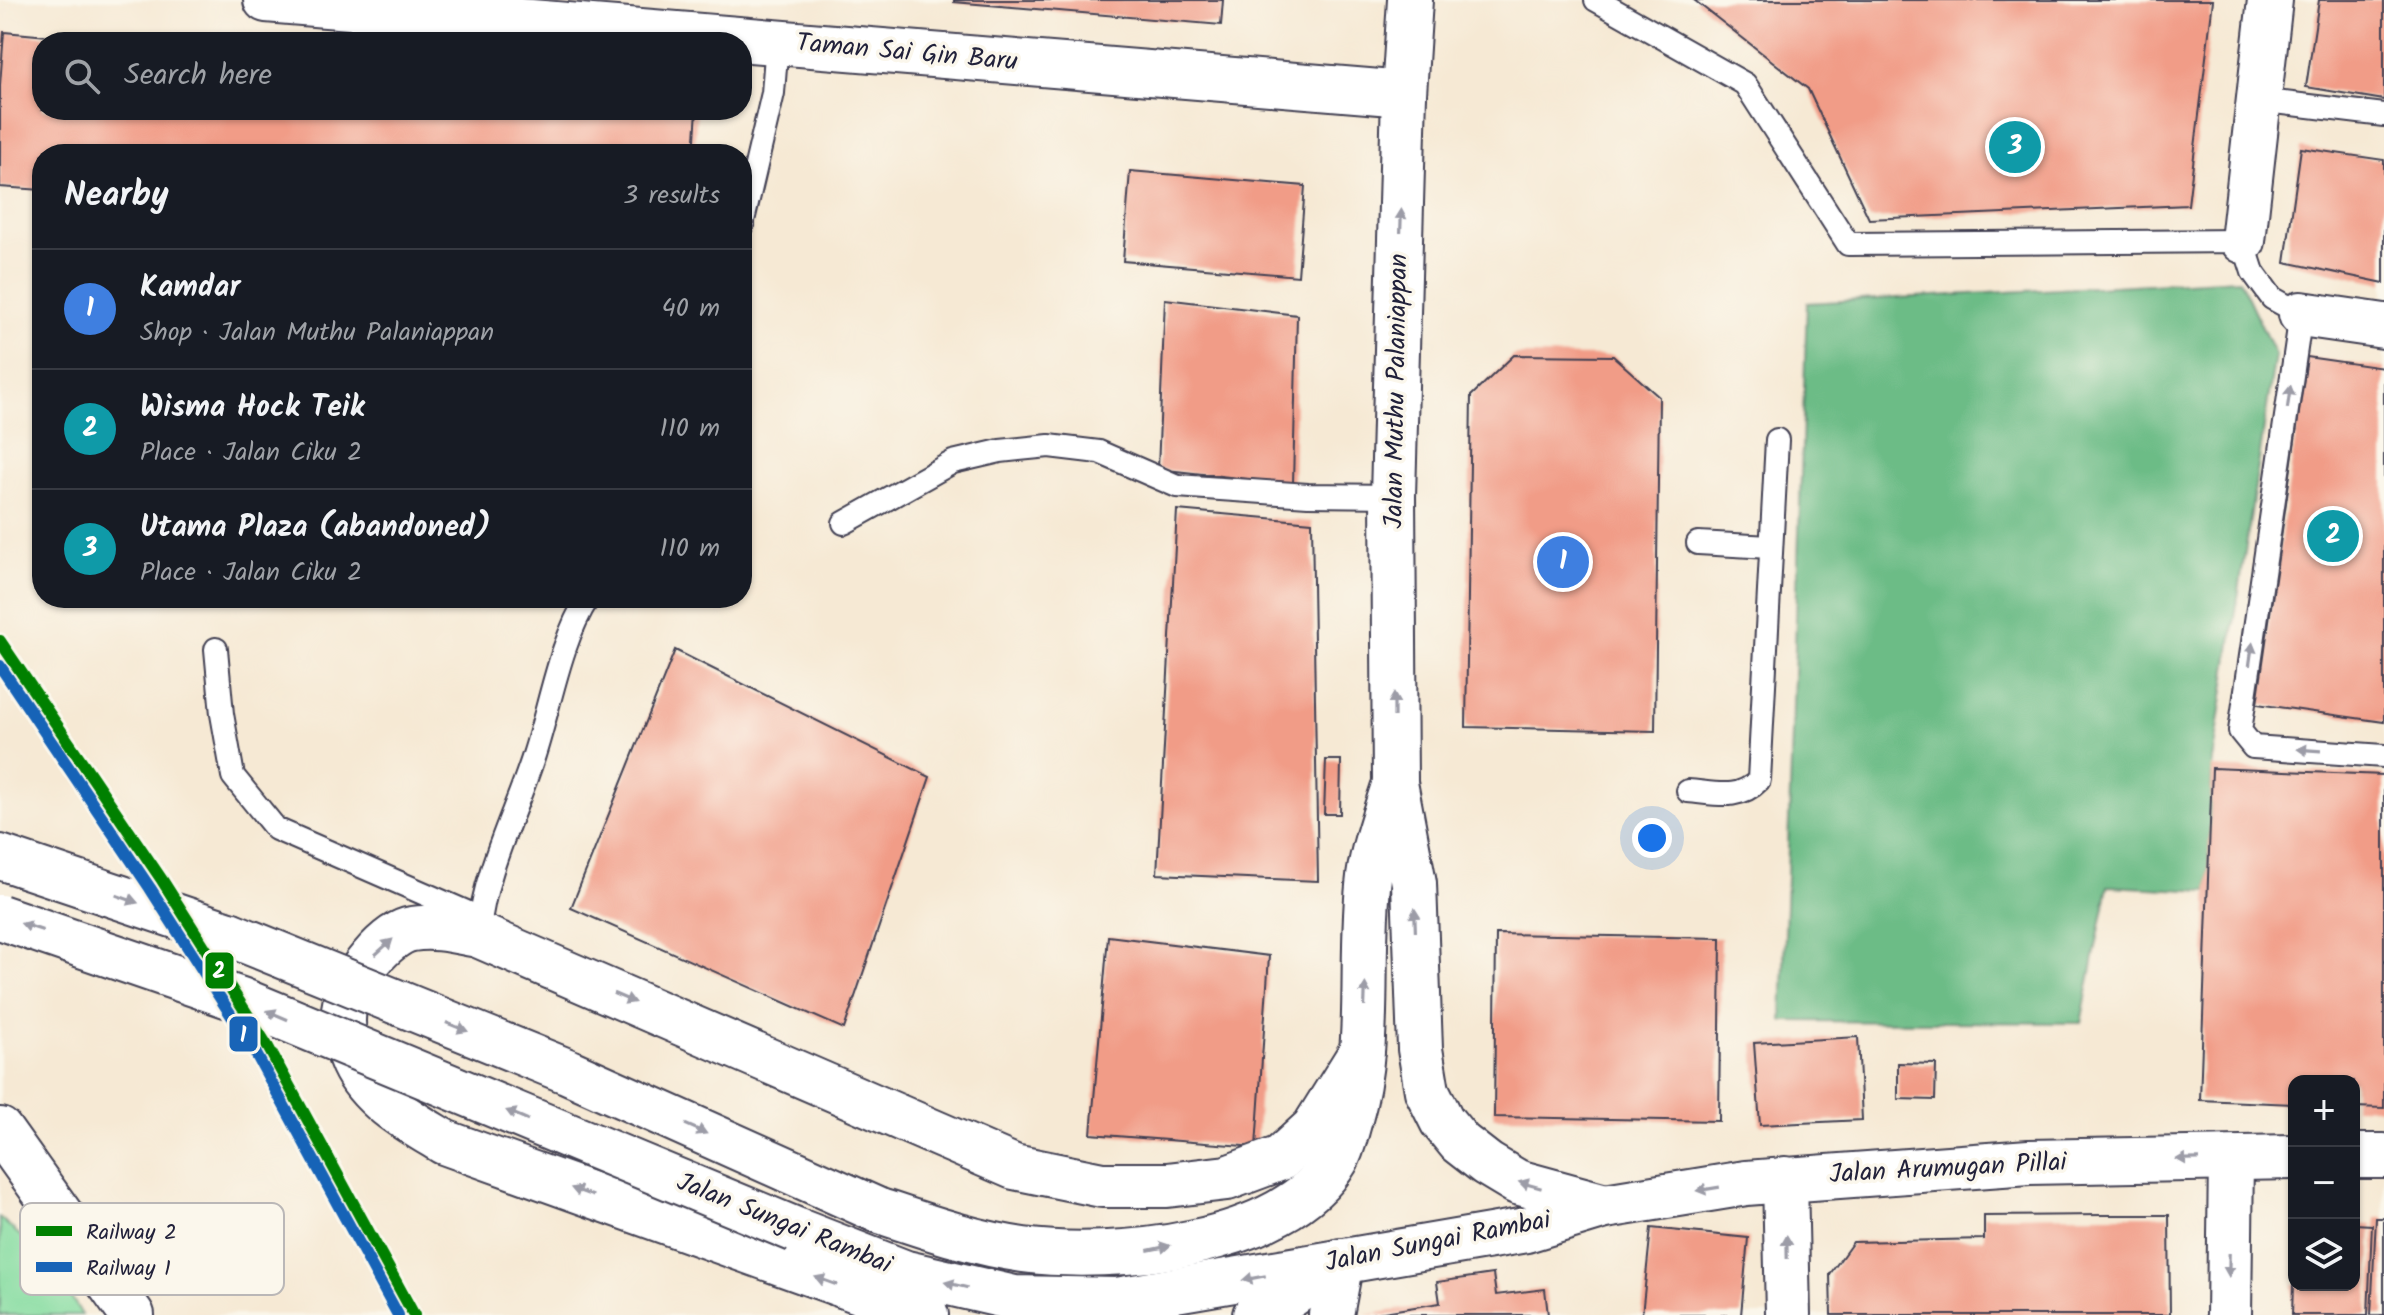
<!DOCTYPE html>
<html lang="en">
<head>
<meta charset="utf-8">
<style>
  :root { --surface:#171b24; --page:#20242c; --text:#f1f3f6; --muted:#9ea1a6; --line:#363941; --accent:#b45309 }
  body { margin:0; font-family:Kalam,sans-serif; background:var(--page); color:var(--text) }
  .controls { position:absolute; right:24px; bottom:24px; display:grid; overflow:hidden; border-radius:16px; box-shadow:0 2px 6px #0004 }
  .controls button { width:72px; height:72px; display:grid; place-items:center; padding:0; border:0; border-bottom:2px solid var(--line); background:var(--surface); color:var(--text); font:40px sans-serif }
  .you { position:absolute; left:1652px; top:838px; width:28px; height:28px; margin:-20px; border:6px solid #fff; border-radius:50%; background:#1a73e8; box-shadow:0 0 0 12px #1a73e833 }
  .badge { display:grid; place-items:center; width:52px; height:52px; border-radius:50%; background:var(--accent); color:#fff; font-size:26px; font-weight:700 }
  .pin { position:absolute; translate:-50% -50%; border:4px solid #fff; box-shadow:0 2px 8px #0006 }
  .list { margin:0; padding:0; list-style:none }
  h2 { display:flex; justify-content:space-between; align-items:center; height:104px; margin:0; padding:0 32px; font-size:34px }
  h2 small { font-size:26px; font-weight:400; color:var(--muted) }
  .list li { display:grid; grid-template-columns:52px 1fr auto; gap:24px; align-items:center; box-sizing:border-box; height:120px; padding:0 32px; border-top:2px solid var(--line) }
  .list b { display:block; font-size:30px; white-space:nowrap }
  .list p { margin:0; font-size:26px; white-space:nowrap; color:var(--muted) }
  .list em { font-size:26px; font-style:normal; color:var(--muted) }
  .icon { flex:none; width:44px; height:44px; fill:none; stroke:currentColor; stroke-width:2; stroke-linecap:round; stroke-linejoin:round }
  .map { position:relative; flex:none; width:2384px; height:1315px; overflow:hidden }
  .search { position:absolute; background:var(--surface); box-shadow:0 2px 6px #0004; left:32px; top:32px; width:720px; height:88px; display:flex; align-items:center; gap:20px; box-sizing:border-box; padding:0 28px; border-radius:32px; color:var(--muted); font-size:30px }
  .panel { position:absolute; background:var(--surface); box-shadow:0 2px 6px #0004; left:32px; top:144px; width:720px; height:464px; border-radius:32px }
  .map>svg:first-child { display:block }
  .green { fill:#85dca0; stroke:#547f6e; stroke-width:2 }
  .forest { fill:#6cbc86; stroke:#476f60; stroke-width:2 }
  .building { fill:#f19c87 }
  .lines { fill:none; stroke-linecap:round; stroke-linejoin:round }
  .lane-casing { stroke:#424052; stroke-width:26 }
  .street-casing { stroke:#424052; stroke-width:48 }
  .secondary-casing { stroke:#424052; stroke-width:48 }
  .primary-casing { stroke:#424052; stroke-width:48 }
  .lane { stroke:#fff; stroke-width:22 }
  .street { stroke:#fff; stroke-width:44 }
  .secondary { stroke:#fff; stroke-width:44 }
  .primary { stroke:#fff; stroke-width:44 }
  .primary-bridge-casing { stroke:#424052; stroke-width:48; stroke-linecap:butt }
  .primary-bridge { stroke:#fff; stroke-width:44 }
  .rail-1-casing { stroke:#fbf7ec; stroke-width:18 }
  .rail-2-casing { stroke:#fbf7ec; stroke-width:18 }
  .rail-1 { stroke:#008000; stroke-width:12 }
  .rail-2 { stroke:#1964b7; stroke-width:12 }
  .oneway { fill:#9c9ca7 }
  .labels { text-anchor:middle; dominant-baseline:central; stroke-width:7; stroke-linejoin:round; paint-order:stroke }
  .street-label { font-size:26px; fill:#22223b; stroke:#fbf7ec }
  .key { fill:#fbf7ec; stroke:#bab7b7; stroke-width:2 }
  .key-label { font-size:22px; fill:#22223b }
  .line-badge { stroke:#fbf7ec; stroke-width:3 }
  .badge-label { font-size:22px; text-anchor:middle; font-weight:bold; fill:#fff }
</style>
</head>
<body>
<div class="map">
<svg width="2384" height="1315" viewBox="0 0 2384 1315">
  <rect width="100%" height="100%" fill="#fbf7ec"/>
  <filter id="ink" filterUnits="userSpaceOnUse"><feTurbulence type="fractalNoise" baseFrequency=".0125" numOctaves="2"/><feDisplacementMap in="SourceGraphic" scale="16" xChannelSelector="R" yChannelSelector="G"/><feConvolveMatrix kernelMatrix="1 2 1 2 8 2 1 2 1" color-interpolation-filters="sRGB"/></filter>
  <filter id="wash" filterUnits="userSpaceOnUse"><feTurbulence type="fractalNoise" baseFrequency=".006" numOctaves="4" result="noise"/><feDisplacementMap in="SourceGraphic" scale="32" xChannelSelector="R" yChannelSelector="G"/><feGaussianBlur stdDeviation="1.8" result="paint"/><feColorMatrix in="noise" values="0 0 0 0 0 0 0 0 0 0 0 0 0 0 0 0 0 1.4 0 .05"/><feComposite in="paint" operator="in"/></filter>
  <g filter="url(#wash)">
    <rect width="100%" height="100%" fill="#f6e9d4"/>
    <path class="green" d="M0,1218L49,1261L82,1315H0Z"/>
    <path class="forest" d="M2239,279L2275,355L2212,768L2208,891L2108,886L2081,1023L1782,1021L1807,303Z"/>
    <g id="blocks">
      <g class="building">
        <path d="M954,0H1223L1221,25L954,2Z"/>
        <path d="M1694,0H2213L2188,205L1869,219L1808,89Z"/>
        <path d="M2319,0H2384V100L2306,87Z"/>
        <path d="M4,32L91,40V42H42V110H697L694,154H42V190L0,187V85Z"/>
        <path d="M2301,148L2384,160V283L2285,262Z"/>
        <path d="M1130,171L1305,186L1298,276L1123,261Z"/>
        <path d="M1165,299L1297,315L1293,484L1158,469Z"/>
        <path d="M1514,355L1613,356L1659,397L1655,731L1466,727L1471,396Z"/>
        <path d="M2307,357L2384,368V722L2257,704Z"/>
        <path d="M1177,510L1312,522L1318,881L1157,874Z"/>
        <path d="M675,650L930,777L844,1029L571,908Z"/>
        <path d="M1326,760H1341L1340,814H1324Z"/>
        <path d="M2212,768L2384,775V1108L2354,1107V1081H2294V1104L2200,1100Z"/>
        <path d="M1496,934L1721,938L1719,1121L1494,1117Z"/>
        <path d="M1108,936L1269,956L1256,1147L1091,1134Z"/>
        <path d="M1858,1037L1862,1120L1760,1125L1754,1043Z"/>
        <path d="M1898,1063L1936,1064L1935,1100L1898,1099Z"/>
        <path d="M2104,1215H2169L2170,1315H1831L1830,1274L1853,1242L1984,1239V1216Z"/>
        <path d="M2376,1218H2384V1315H2371Z"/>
        <path d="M2354,1224L2372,1225L2368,1315H2292L2293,1285H2354Z"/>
        <path d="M1651,1228L1748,1238L1741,1315H1642Z"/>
        <path d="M1493,1274L1496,1295L1545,1289L1548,1315H1365L1440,1303L1437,1282Z"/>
      </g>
    </g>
  </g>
  <g filter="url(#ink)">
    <use href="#blocks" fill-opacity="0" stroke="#424052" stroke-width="2"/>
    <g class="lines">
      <defs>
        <g id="lane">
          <path d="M1596,0L1745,84L1848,244L2243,241L2253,272L2272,298L2301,314L2240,731L2253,747L2384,756"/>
          <path d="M2259,100L2384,115"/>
          <path d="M742,225L773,93L777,42"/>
          <path d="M844,523L953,462L1000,451L1049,446L1099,452L1177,486L1308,495L1393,496"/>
          <path d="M1698,543L1770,547"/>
          <path d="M216,649L222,714L233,776L276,829L480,918"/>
          <path d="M1688,791C1715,793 1739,801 1759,780L1777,440"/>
          <path d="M479,930C485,869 516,812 534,755C550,706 560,641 588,598"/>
        </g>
        <g id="street">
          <path d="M266,0L1404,94"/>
          <path d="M2243,241L2270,0"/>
          <path d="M2301,314L2384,326"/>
          <path d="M1785,1179L1788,1315"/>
          <path d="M1331,1315L1341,1261"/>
          <path d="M2229,1315L2231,1159"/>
        </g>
        <path id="secondary" d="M0,1130L132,1315"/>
        <g id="primary">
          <path d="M1410,0L1404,94L1393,496L1395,783L1414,883L1420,1049L1427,1091L1442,1121L1460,1143L1487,1164L1517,1182L1605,1206"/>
          <path d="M0,857L229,934"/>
          <path d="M2354,1156H2384"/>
          <path d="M877,1210C925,1226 973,1243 1023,1250C1113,1262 1285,1247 1336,1160C1343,1148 1346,1132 1350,1119C1373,1041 1359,957 1369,877C1373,848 1384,817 1393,789"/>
          <path d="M796,1230L906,1273L1014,1298L1117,1300L1526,1230L1605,1206L1746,1183L2029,1162L2294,1157"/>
          <path d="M926,1315L444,1142C411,1122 370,1100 353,1063C345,1045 340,1024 345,1004C351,979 386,933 412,929C434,925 456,931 478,935L1014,1167L1102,1185H1167L1227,1178L1281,1158L1314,1128L1362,1051"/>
          <path d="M1255,1315L1277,1305L1326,1271"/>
        </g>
      </defs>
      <use href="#lane" class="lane-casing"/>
      <use href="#street" class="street-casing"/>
      <use href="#secondary" class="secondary-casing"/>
      <use href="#primary" class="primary-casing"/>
      <use href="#lane" class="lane"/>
      <use href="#street" class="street"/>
      <use href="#secondary" class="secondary"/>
      <use href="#primary" class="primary"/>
      <defs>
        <g id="primary-bridge">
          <path d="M0,917L241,1000L796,1230"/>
          <path d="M229,934L567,1071L877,1210"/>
        </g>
      </defs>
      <use href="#primary-bridge" class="primary-bridge-casing"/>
      <use href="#primary-bridge" class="primary-bridge"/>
      <defs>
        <path id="rail-1" d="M0,641L162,880L268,1047L414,1315"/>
        <path id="rail-2" d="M0,666L150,888L256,1054L398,1315"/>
      </defs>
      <use href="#rail-1" class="rail-1-casing"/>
      <use href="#rail-2" class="rail-2-casing"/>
      <use href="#rail-1" class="rail-1"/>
      <use href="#rail-2" class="rail-2"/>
    </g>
    <defs><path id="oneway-solid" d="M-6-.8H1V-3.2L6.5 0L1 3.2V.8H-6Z" transform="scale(2)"/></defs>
    <g class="oneway">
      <use href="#oneway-solid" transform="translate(1401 221) rotate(-88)"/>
      <use href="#oneway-solid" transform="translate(2289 397) rotate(-82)"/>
      <use href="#oneway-solid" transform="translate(2251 654) rotate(-82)"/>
      <use href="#oneway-solid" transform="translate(1394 705) rotate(-90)"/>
      <use href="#oneway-solid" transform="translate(2309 750) rotate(-176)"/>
      <use href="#oneway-solid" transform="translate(127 899) rotate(19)"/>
      <use href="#oneway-solid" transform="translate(1415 920) rotate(-92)"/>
      <use href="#oneway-solid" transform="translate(32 927) rotate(-162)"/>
      <use href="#oneway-solid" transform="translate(384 947) rotate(-42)"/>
      <use href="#oneway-solid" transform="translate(1365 995) rotate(-88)"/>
      <use href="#oneway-solid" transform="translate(624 998) rotate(23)"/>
      <use href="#oneway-solid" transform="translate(277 1015) rotate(-157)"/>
      <use href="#oneway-solid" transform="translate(457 1027) rotate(22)"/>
      <use href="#oneway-solid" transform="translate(517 1115) rotate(-157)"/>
      <use href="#oneway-solid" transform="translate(696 1129) rotate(24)"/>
      <use href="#oneway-solid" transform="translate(2188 1159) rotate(179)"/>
      <use href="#oneway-solid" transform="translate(1530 1185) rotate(-164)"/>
      <use href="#oneway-solid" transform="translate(1708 1189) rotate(171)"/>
      <use href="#oneway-solid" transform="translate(582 1192) rotate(-160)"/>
      <use href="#oneway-solid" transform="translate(1787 1247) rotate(-91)"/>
      <use href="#oneway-solid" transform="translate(1159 1248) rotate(-12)"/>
      <use href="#oneway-solid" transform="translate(2229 1265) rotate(91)"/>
      <use href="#oneway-solid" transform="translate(1254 1278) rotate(169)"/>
      <use href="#oneway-solid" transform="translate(826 1281) rotate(-160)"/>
      <use href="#oneway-solid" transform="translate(956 1285) rotate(-167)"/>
    </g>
  </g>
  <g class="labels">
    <g class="street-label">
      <text transform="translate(907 53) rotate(5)">Taman Sai Gin Baru</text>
      <text transform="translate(1397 391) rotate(-89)">Jalan Muthu Palaniappan</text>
      <text transform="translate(1948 1169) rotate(-3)">Jalan Arumugan Pillai</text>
      <text transform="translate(784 1224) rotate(22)">Jalan Sungai Rambai</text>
      <text transform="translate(1438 1242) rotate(-11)">Jalan Sungai Rambai</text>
    </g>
  </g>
  <rect x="20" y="1203" width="264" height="92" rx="12" class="key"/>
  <rect x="36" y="1226" width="36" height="10" fill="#008000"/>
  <rect x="36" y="1262" width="36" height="10" fill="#1964b7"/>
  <g class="key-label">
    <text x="86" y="1239">Railway 2</text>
    <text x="86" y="1275">Railway 1</text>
  </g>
  <g class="line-badge">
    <rect x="204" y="951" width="31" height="39" rx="8" fill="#008000"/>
    <rect x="228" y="1015" width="31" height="38" rx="8" fill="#1964b7"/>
  </g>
  <g class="badge-label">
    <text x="219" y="978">2</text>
    <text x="243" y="1042">1</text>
  </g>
</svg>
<div class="controls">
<button>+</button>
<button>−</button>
<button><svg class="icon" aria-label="layers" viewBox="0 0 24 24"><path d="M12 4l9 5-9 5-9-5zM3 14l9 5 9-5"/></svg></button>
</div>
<div class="you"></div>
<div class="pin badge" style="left:1563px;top:562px;background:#3f7fe0">1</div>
<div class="pin badge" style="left:2333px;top:536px;background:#0f9aa8">2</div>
<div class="pin badge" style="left:2015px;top:147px;background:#0f9aa8">3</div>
<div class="search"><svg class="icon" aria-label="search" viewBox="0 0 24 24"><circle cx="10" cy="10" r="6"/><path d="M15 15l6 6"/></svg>Search here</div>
<section class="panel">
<h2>Nearby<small>3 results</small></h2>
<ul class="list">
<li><span class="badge" style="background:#3f7fe0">1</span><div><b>Kamdar</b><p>Shop · Jalan Muthu Palaniappan</p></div><em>40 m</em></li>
<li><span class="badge" style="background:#0f9aa8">2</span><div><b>Wisma Hock Teik</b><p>Place · Jalan Ciku 2</p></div><em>110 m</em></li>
<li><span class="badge" style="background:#0f9aa8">3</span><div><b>Utama Plaza (abandoned)</b><p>Place · Jalan Ciku 2</p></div><em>110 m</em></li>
</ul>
</section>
</div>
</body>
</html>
